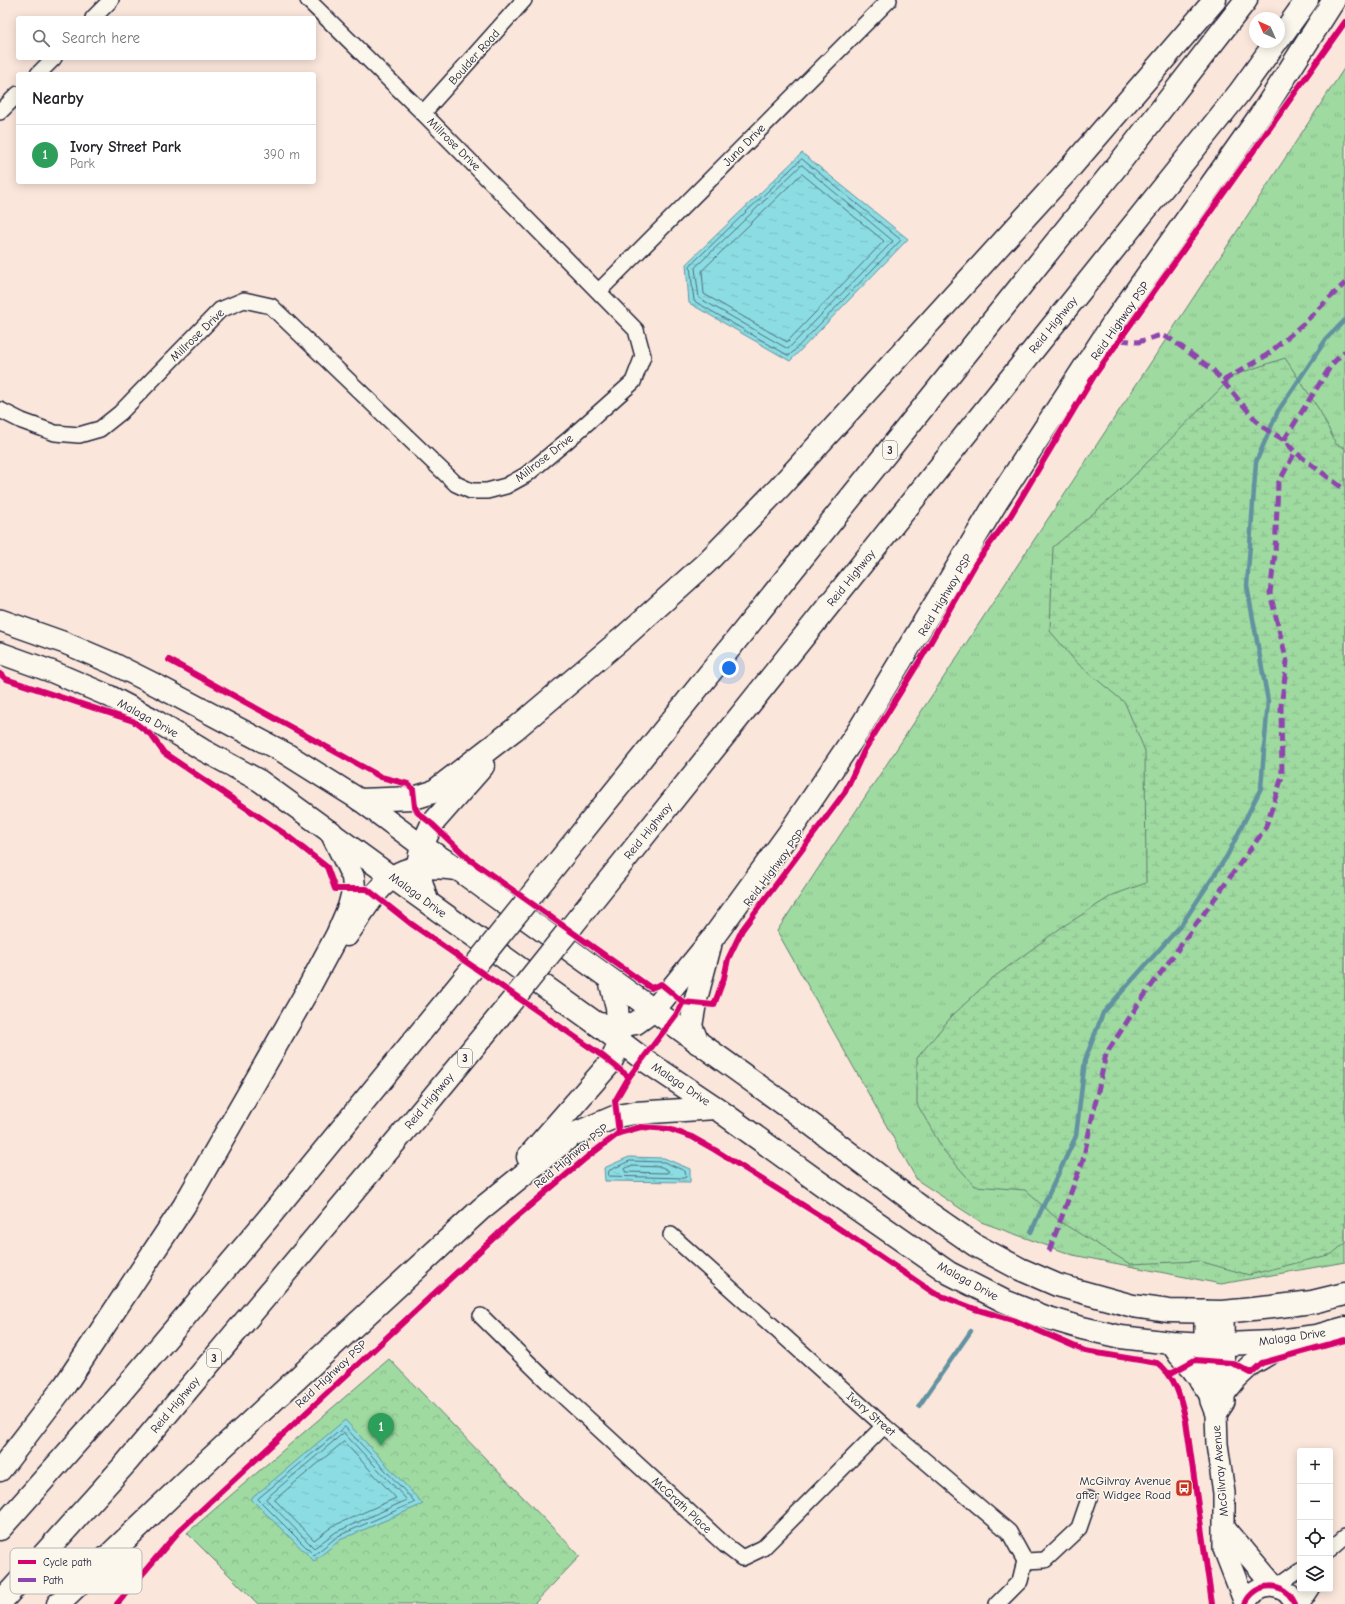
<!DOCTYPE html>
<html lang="en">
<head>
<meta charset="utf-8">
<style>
  :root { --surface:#fff; --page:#f2f2f2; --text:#202124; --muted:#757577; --line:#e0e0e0; --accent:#db2777 }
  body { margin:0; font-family:"Comic Neue",sans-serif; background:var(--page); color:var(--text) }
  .controls { position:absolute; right:12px; bottom:12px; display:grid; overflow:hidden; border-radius:4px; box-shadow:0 2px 10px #0003 }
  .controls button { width:36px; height:36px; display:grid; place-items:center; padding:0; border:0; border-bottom:1px solid var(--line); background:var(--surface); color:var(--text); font:20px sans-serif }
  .compass { position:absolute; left:1249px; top:12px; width:36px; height:36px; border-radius:50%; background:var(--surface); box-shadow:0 2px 10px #0003; rotate:315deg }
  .you { position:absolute; left:729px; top:668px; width:14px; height:14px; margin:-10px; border:3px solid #fff; border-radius:50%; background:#1a73e8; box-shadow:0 0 0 6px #1a73e833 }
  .badge { display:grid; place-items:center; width:26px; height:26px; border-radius:50%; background:var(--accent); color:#fff; font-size:13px; font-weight:700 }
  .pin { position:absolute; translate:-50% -33px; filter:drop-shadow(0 1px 2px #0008) }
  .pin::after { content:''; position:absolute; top:21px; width:14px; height:12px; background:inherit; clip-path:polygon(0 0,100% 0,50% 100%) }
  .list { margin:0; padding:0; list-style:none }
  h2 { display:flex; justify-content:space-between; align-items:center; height:52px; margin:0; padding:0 16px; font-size:17px }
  h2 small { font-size:13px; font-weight:400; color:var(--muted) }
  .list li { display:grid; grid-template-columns:26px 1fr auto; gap:12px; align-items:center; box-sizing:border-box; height:60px; padding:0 16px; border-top:1px solid var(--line) }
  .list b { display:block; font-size:15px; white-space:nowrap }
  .list p { margin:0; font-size:13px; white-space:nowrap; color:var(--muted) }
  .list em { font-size:13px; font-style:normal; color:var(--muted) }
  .icon { flex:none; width:22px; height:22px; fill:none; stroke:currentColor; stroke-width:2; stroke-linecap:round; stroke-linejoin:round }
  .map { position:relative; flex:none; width:1345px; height:1604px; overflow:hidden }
  .search { position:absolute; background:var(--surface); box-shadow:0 2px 10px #0003; left:16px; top:16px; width:300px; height:44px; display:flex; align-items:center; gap:10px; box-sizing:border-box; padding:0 14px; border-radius:4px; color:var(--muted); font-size:15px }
  .panel { position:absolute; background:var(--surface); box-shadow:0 2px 10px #0003; left:16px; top:72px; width:300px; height:112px; border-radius:4px }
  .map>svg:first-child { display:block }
  .grass { fill:url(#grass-tufts); stroke:#607e6e }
  .wetland { fill:url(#wetland-marsh); stroke:#607e6e }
  .park { fill:url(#park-crowns); stroke:#607e6e }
  .water { fill:url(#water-ripples); stroke:#6292a0 }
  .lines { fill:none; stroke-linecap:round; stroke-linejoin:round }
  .shore { stroke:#4c6d7e; stroke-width:1 }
  .stream { stroke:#6292a0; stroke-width:4.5 }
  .street-casing { stroke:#22223b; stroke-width:18 }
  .secondary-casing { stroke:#22223b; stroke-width:24 }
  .primary-casing { stroke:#22223b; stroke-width:25 }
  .highway-casing { stroke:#22223b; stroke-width:25 }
  .street { stroke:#fbf7ec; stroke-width:15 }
  .secondary { stroke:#fbf7ec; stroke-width:21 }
  .primary { stroke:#fbf7ec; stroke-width:22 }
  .highway { stroke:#fbf7ec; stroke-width:22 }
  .highway-bridge-casing { stroke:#22223b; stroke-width:25; stroke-linecap:butt }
  .highway-bridge { stroke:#fbf7ec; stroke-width:22 }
  .quiet { stroke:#8e44ad; stroke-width:5; stroke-dasharray:10 5; stroke-linecap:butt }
  .cycleway-casing { stroke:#fbf7ec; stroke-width:8 }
  .cycleway { stroke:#d6006c; stroke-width:6 }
  .labels { text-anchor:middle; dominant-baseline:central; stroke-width:3; stroke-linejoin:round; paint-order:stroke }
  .shield { fill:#fbf7ec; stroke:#636270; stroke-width:1 }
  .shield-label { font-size:11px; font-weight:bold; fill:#22223b }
  .street-label { font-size:12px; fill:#22223b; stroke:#fbf7ec }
  .poi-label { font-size:12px; fill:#22223b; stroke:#fbf7ec; text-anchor:end }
  .key { fill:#fbf7ec; stroke:#bab7b7; stroke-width:1 }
  .key-label { font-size:11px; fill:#22223b }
</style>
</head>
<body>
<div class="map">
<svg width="1345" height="1604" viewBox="0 0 1345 1604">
  <defs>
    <pattern id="grass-tufts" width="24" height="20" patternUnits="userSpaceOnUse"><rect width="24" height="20" fill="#9fdaa1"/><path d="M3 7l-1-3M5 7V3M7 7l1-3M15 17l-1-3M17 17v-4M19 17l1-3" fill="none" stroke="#89bb8c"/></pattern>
    <pattern id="wetland-marsh" width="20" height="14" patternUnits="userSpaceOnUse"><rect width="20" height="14" fill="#9fdaa1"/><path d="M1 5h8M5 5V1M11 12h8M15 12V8" fill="none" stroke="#89bb8c"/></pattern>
    <pattern id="park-crowns" width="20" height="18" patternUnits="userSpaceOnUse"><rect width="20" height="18" fill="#9fdaa1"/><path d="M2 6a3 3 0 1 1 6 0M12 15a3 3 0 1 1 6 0" fill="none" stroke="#89bb8c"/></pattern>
    <pattern id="water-ripples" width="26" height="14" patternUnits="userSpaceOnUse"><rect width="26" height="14" fill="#8cdde3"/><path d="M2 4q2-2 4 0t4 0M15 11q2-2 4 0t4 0" fill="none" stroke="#78bdc4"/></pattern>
  </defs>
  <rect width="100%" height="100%" fill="#fbe6db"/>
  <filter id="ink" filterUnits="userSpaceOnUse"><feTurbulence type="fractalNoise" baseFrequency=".025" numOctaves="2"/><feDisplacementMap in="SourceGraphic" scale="8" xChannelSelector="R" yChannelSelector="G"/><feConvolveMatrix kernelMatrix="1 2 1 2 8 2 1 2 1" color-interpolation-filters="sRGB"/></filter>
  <g filter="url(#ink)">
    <path class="grass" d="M1345,67V1262L1221,1284L1073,1255L981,1222L917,1180L777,931Z"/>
    <path class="wetland" d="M1285,358L1320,411L1336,444L1345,448V1243L1332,1254L1249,1275L1199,1261L1130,1264L1062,1223L1025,1190L975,1186L944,1151L917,1104V1058L952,1016L990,980L1062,927L1113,895L1146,883L1145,751L1125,703L1076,662L1050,631L1053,547L1115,495L1234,375Z"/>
    <path class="park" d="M389,1359L580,1556L534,1604H258L187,1533Z"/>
    <g class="water">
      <path d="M802,153L908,239L790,361L689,303L686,264Z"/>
      <path d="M629,1157L664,1158L690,1169V1182L605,1181L604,1168Z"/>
      <path d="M345,1420L423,1504L340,1540L314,1561L251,1499Z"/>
    </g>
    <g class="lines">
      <g class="shore">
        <path d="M802,159L901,240L789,356L694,301L690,266Z"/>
        <path d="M802,165L893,241L788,349L699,298L695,268Z"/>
        <path d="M802,174L884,241L787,342L704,294L702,271Z"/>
        <path d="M630,1161L664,1162L685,1171L686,1177L684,1178L608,1176L609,1171Z"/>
        <path d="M631,1166L662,1167L669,1171L667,1173L625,1172V1169Z"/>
        <path d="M345,1427L415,1502L338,1536L314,1555L258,1499Z"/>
        <path d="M344,1433L407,1500L336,1532L314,1548L266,1499Z"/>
        <path d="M344,1442L396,1498L333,1526L314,1540L275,1500Z"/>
      </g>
      <g class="stream">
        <path d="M1031,1232L1076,1136L1085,1060L1103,1013L1182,924L1227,856L1261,788L1268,701L1247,586L1256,462L1278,411L1327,338L1345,320"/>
        <path d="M919,1406L971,1331"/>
      </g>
      <defs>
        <g id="street">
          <path d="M93,18L111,0"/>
          <path d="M38,74L54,58"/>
          <path d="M0,112L18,94"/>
          <path d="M423,113L524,0"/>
          <path d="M599,291L889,0"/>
          <path d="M0,410L22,421L55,433L79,435L100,429L120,413L220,310L244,300L271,306L456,484L471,491H487L506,486L526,475L568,440L633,382L643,356L636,330L423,113L308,0"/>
          <path d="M671,1235L884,1426L1009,1532L1025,1561L1020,1581L997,1604"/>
          <path d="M481,1316L548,1382L725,1545L742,1558L763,1548L884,1426"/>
          <path d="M1330,1550L1345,1537"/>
          <path d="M1025,1561L1045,1560L1079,1528L1089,1499"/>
          <path d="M1276,1587L1300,1570"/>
          <path d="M1302,1604L1312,1589"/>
        </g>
        <g id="secondary">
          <path d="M0,620L65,643L112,663L158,686L285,753L360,800L422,846"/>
          <path d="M0,653L53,672L109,696L151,718L203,750L260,781L392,877"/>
          <path d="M1205,1311V1345L1210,1395L1211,1401L1216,1414L1217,1444L1224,1493V1549L1245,1603"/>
          <path d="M1171,1343L1179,1355L1192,1369L1209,1393"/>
          <path d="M1224,1394L1237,1378L1252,1364L1297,1338"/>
          <path d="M1218,1411L1224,1402L1223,1312"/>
          <path d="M1225,1528L1274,1586"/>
          <path d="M1245,1604C1255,1581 1285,1580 1295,1604"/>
        </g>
        <g id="primary">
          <path d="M422,846L458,869L499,899L791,1109L926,1211L975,1245L1020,1269L1057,1285L1133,1306L1169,1311L1223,1312L1272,1307L1312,1302L1345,1294"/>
          <path d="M392,877L597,1024L643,1059L716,1108L820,1183L949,1273L1004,1301L1045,1317L1082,1328L1121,1337L1171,1343L1205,1345L1271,1342L1316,1336L1345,1328"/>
        </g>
        <g id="highway">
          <path d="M1279,39L1307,0"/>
          <path d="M360,800L414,798L433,792L515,729L625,636L706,563L779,488L1070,168L1215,0"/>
          <path d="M530,897L1121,161L1246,0"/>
          <path d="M427,901L417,868L422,846L432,824L483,766"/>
          <path d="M572,926L1239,93L1276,42"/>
          <path d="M347,935C366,909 382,871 418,868C431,866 445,868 458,869"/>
          <path d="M597,1024L619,1026L636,1023L654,1010L712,939L789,833L859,730L996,503L1112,325L1264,110L1334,0"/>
          <path d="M698,1043L691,1026L695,1003L710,946"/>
          <path d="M528,1157L611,1062L620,1042L617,1008L610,980"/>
          <path d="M0,1470L65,1385L184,1206L306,993L337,935L349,907L354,888L353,877L331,832"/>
          <path d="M0,1529L118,1396L266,1221L465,978"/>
          <path d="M0,1603L127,1462L423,1109L507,1007"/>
          <path d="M58,1604L197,1471L481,1209L572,1135L617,1116L635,1113L716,1108"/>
        </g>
      </defs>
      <use href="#street" class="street-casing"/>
      <use href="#secondary" class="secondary-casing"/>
      <use href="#primary" class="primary-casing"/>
      <use href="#highway" class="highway-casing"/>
      <use href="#street" class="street"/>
      <use href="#secondary" class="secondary"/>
      <use href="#primary" class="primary"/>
      <use href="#highway" class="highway"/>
      <defs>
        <g id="highway-bridge">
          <path d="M465,978L530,897"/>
          <path d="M507,1007L572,926"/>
        </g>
      </defs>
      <use href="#highway-bridge" class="highway-bridge-casing"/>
      <use href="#highway-bridge" class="highway-bridge"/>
      <g class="quiet">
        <path d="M1120,340L1138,342L1161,335L1172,340L1213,370L1261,426L1284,440L1295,452L1345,490"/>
        <path d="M1223,381L1267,355L1303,324L1345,283"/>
        <path d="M1284,440L1332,364L1345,351"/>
        <path d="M1049,1251L1083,1160L1106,1054L1139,1003L1265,829L1282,777L1281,706L1287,662L1270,593L1275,553L1278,484L1295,452"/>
      </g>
      <defs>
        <g id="cycleway">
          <path d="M169,660L381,777L408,784L413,789L415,807L418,813L432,824L469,859L651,988L661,984L683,1002"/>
          <path d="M0,674L6,679L133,721L151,735L164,753L285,834L327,867L335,889H367L410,923L604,1057L629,1077"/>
          <path d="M683,1002L714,1005L724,978L728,959L742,930L845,792L864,751L922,657L976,563L1011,515L1094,376L1345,22"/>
          <path d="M619,1133L615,1101L629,1077L676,1015L683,1002"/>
          <path d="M1169,1374L1195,1360L1232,1363L1251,1373L1262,1363L1345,1340"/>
          <path d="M117,1604L179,1531L513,1220L586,1158L619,1133L641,1127L669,1129L692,1137L715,1150L822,1217L934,1293L975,1309L1016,1321L1085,1351L1157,1363C1176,1376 1181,1399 1186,1421L1212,1604"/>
          <path d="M1245,1604C1255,1581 1285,1580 1295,1604"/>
        </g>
      </defs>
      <use href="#cycleway" class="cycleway-casing"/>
      <use href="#cycleway" class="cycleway"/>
    </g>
  </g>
  <defs>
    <symbol id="bus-square" viewBox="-11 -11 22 22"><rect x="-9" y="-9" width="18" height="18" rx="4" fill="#c8321e" stroke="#fbf7ec"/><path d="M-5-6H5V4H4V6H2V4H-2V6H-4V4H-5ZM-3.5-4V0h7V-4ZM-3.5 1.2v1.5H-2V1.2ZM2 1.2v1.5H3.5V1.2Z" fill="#fff"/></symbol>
  </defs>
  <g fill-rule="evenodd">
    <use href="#bus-square" x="1174" y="1478" width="20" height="20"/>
  </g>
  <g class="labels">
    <g class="shield">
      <rect x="883" y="441" width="14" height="18" rx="3"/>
      <rect x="458" y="1049" width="14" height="18" rx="3"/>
      <rect x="207" y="1349" width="14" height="18" rx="3"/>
    </g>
    <g class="shield-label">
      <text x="890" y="450">3</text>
      <text x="465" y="1058">3</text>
      <text x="214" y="1358">3</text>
    </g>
    <g class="street-label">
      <text transform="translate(474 57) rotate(-48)">Boulder Road</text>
      <text transform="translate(454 144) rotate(45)">Millrose Drive</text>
      <text transform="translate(744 145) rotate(-45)">Juna Drive</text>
      <text transform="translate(1120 321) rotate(-55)">Reid Highway PSP</text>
      <text transform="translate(1053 325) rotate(-51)">Reid Highway</text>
      <text transform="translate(197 335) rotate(-44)">Millrose Drive</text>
      <text transform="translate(544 458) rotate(-38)">Millrose Drive</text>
      <text transform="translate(851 578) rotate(-51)">Reid Highway</text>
      <text transform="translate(945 595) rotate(-59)">Reid Highway PSP</text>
      <text transform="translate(148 718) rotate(29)">Malaga Drive</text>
      <text transform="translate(648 831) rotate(-51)">Reid Highway</text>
      <text transform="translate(774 868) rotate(-53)">Reid Highway PSP</text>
      <text transform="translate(418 895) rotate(36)">Malaga Drive</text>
      <text transform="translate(681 1084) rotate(34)">Malaga Drive</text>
      <text transform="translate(429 1101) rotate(-50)">Reid Highway</text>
      <text transform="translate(571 1156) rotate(-40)">Reid Highway PSP</text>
      <text transform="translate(968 1281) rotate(29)">Malaga Drive</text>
      <text transform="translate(1292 1337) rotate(-8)">Malaga Drive</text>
      <text transform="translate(331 1374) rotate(-43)">Reid Highway PSP</text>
      <text transform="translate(175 1405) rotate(-50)">Reid Highway</text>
      <text transform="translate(871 1414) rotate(41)">Ivory Street</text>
      <text transform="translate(1220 1471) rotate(-95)">McGilvray Avenue</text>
      <text transform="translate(682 1505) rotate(43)">McGrath Place</text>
    </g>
    <g class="poi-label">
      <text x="1171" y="1481">McGilvray Avenue<tspan x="1171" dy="14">after Widgee Road</tspan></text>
    </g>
  </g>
  <rect x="10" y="1548" width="132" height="46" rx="6" class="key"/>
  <rect x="18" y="1560" width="18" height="4" fill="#d6006c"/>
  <rect x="18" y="1578" width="18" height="4" fill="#8e44ad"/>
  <g class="key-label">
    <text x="43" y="1566">Cycle path</text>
    <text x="43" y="1584">Path</text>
  </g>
</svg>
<div class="controls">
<button>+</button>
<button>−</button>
<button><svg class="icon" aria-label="locate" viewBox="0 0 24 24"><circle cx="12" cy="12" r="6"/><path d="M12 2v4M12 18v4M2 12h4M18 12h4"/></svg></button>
<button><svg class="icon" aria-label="layers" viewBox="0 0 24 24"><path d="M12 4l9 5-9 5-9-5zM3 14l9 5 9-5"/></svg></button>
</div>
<svg class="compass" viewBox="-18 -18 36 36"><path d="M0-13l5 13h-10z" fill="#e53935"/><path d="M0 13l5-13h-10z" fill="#757577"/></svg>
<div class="you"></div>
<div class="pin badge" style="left:381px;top:1446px;background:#2e9e5b">1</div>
<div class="search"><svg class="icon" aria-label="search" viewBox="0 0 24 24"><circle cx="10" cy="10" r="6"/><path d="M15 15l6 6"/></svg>Search here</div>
<section class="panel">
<h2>Nearby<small></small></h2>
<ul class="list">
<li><span class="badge" style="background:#2e9e5b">1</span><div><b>Ivory Street Park</b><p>Park</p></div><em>390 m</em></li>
</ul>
</section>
</div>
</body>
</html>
